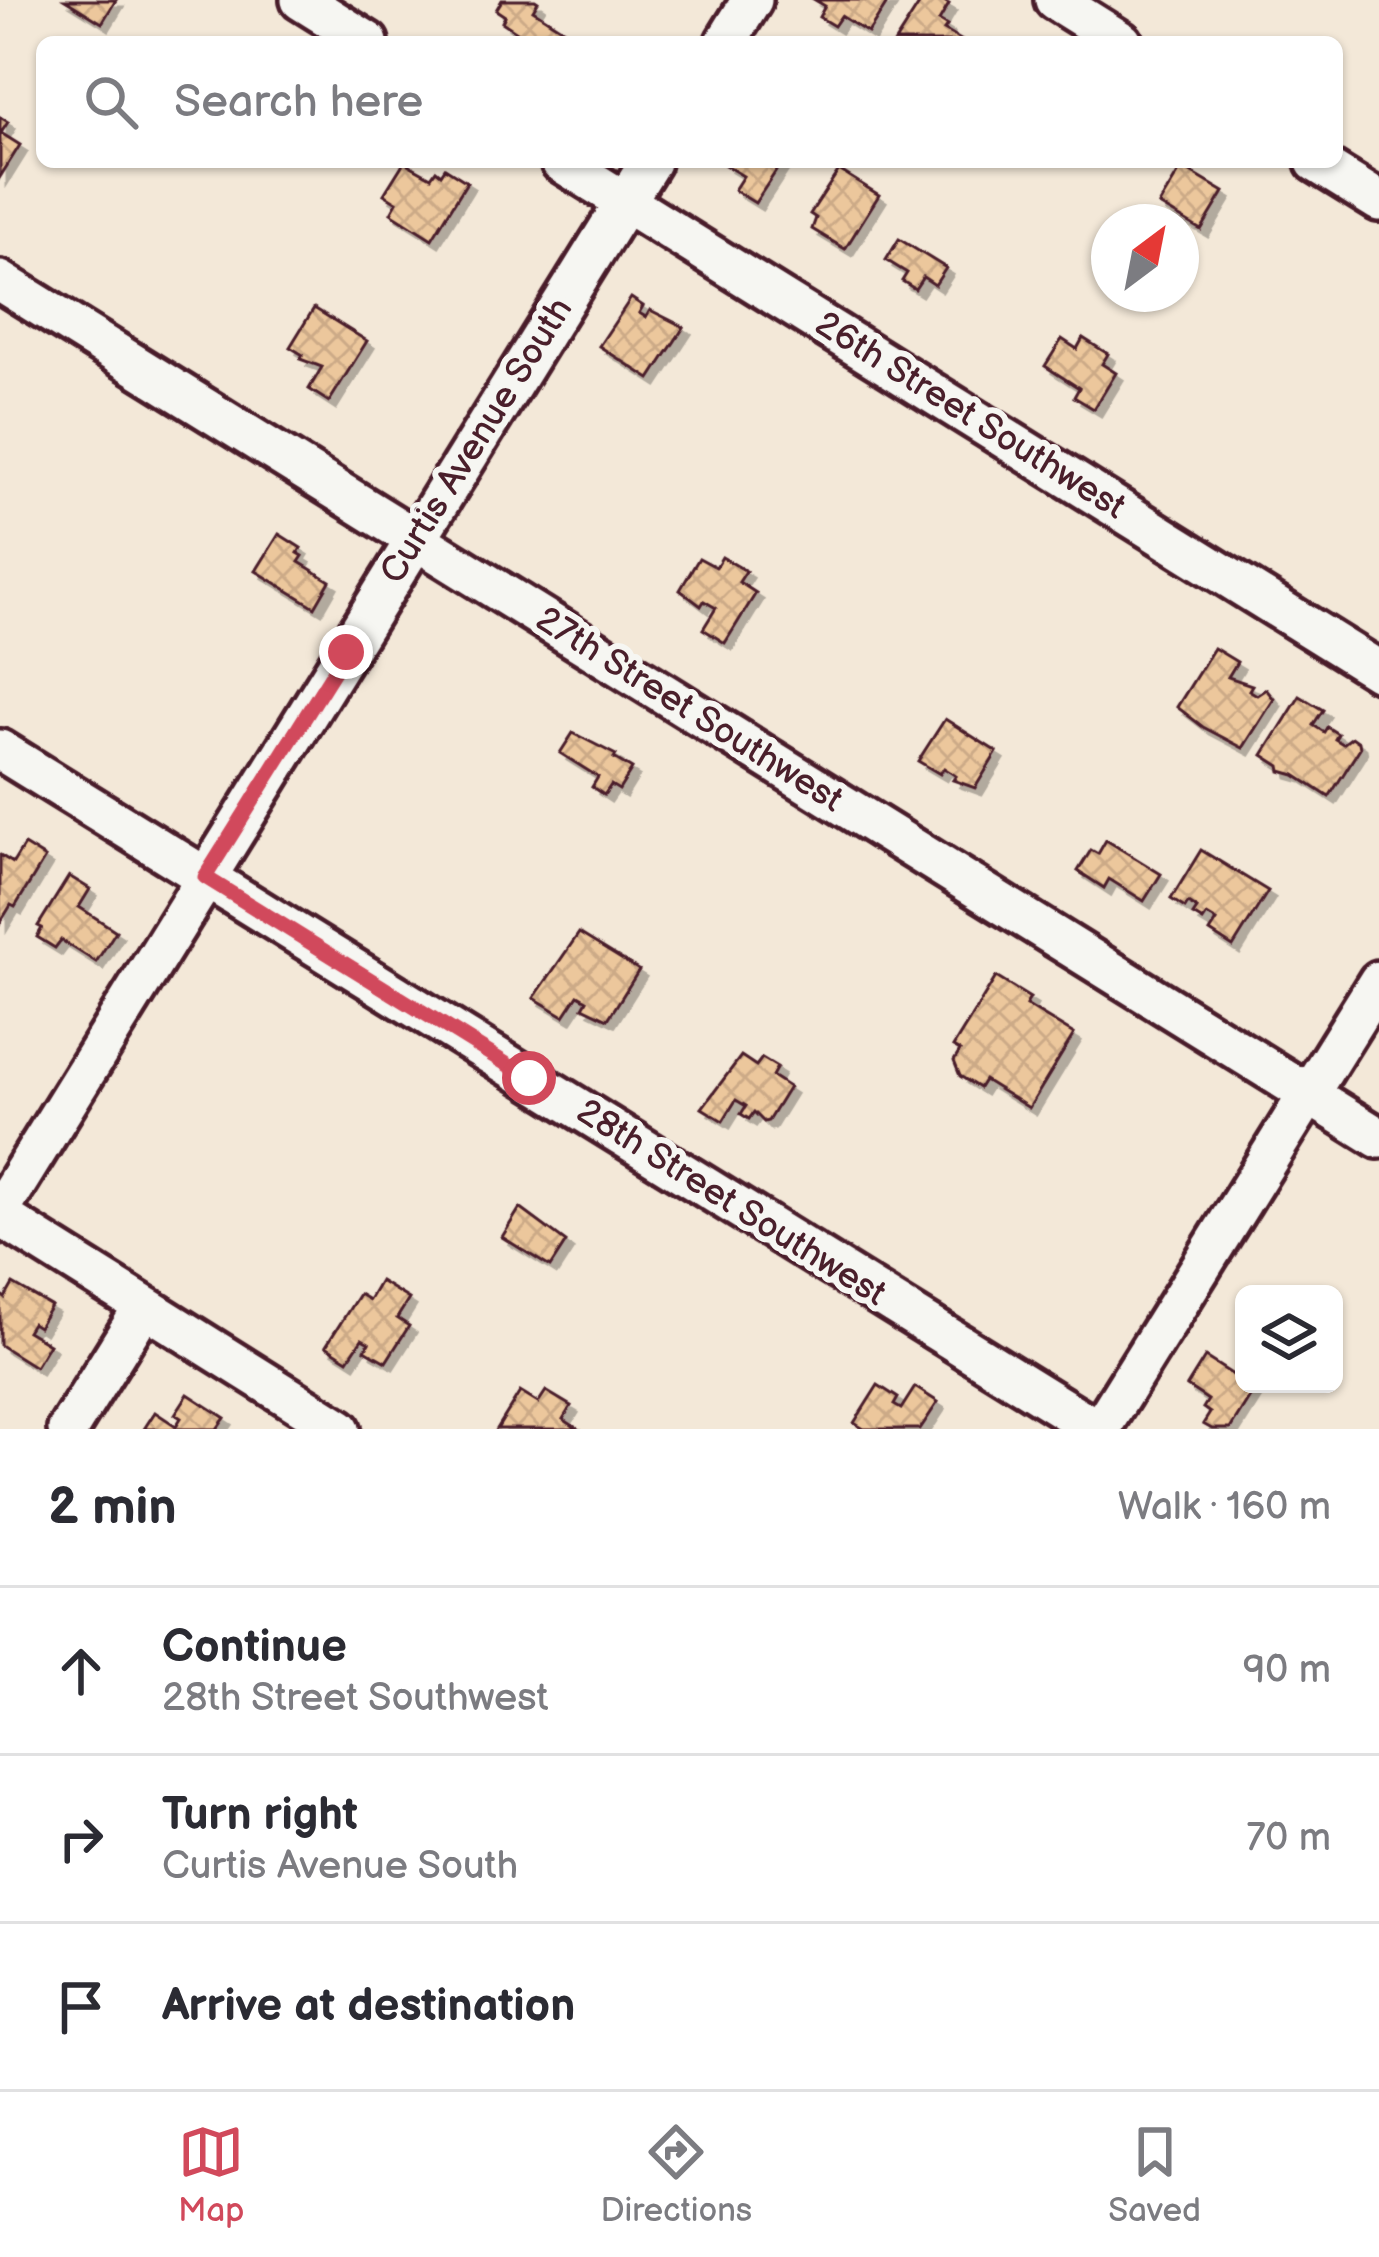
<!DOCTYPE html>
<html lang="en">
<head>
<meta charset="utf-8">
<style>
  :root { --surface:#fff; --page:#f2f2f3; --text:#2b2b33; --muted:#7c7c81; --line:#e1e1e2; --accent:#d1495b }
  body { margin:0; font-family:"Balsamiq Sans",sans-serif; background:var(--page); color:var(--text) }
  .controls { position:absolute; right:36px; bottom:36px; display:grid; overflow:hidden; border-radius:18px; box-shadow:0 3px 9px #0004 }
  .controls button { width:108px; height:108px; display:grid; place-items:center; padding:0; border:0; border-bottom:3px solid var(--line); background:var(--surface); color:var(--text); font:60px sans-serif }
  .compass { position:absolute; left:1091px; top:204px; width:108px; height:108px; border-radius:50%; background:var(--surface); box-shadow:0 3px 9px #0004; rotate:32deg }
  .stop { position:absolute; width:36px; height:36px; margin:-27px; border:9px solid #d1495b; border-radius:50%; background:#fff }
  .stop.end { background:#d1495b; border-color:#fff; box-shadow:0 3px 12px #0008 }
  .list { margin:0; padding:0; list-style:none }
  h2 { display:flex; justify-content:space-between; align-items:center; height:156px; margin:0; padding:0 48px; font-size:51px }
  h2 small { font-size:39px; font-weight:400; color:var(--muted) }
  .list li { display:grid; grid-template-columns:78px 1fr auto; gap:36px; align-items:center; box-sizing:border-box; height:168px; padding:0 48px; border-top:3px solid var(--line) }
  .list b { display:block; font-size:45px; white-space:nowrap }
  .list p { margin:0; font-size:39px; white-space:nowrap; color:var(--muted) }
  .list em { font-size:39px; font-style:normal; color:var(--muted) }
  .icon { flex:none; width:66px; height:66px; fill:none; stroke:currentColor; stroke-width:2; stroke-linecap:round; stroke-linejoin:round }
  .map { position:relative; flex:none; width:1379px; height:1429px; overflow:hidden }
  .search { position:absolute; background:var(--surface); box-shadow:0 3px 9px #0004; left:36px; right:36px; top:36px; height:132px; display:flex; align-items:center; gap:30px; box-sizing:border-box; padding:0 42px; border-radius:18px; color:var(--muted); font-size:45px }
  .sheet { height:660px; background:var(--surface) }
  nav { display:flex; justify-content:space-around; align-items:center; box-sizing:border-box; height:168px; border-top:3px solid var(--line); background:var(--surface); font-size:33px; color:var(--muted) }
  nav a { display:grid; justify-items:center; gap:6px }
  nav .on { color:var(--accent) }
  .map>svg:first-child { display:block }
  .building { fill:url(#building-cross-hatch); stroke:#4a1f2b; stroke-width:3; filter:url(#shadow) }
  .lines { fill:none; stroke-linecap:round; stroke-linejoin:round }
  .minor-casing { stroke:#4a1f2b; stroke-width:48 }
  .minor { stroke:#f6f6f2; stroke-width:39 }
  .route { stroke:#d1495b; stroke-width:15 }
  .labels { text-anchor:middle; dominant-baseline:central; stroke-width:12; stroke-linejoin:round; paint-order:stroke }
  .street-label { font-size:36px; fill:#4a1f2b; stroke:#f6f6f2 }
</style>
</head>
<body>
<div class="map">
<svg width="1379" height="1429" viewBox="0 0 1379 1429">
  <defs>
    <pattern id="building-cross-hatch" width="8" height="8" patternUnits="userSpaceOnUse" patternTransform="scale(3)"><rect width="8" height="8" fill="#ecc79c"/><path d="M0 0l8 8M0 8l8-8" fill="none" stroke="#ccaa87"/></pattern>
    <filter id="shadow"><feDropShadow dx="7" dy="7" stdDeviation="0" flood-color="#0004"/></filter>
  </defs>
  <rect width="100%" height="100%" fill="#f3e8d8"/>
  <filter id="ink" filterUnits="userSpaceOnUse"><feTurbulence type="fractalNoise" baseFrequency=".00833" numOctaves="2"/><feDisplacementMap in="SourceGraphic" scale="24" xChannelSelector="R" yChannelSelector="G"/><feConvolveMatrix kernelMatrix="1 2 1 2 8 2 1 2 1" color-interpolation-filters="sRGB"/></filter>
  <g filter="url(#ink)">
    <g class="building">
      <path d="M65,0H116L102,23Z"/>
      <path d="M502,0H535L538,2L533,10L564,30L556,42H532L502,22L505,16L496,10Z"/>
      <path d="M815,0H889L868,33L841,16L834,26L819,17L825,6Z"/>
      <path d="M922,0H942L949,4L939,21L947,26L944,30L964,42H895Z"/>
      <path d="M0,117L8,122L1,133L20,145L0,177Z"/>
      <path d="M404,162L431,177L436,170L441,174L445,168L467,182L432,239L391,213L397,202L384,194Z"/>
      <path d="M727,162H782L755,203L734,190L743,176L725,165Z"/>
      <path d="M1182,167L1224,192L1201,230L1159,205Z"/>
      <path d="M839,170L879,195L845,249L812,229L816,218L810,214Z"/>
      <path d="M899,239L946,268L935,285L923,277L915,289L902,281L907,273L886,260Z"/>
      <path d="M631,298L643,306L639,313L646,317L650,310L684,327L650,379L599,346Z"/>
      <path d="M314,308L367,341L329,402L309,389L322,367L300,359L303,355L290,347Z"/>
      <path d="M1083,338L1108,354L1102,364L1116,373L1094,409L1074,397L1079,388L1045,366L1062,339L1077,349Z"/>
      <path d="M279,534L301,548L298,553L303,556L299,562L330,581L315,607L256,571Z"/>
      <path d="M722,557L746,571L739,582L756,593L725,643L703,629L716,608L704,601L701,606L680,590L699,558L716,567Z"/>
      <path d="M1214,648L1237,662L1228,677L1252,685L1249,690L1257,695L1266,689L1274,699L1243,748L1203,727L1177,707Z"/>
      <path d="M1300,696L1323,710L1313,725L1324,732L1327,727L1338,734L1335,739L1343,744L1352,737L1359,742L1360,748L1329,797L1295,775L1281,771L1280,766L1263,755Z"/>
      <path d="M945,719L997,752L975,788L953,780L956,776L944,768L940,774L918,761Z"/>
      <path d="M573,733L616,755L614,758L632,769L619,790L611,785L604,795L592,787L598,777L560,753Z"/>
      <path d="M1106,840L1161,874L1144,901L1109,879L1104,888L1078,871L1091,850L1098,854Z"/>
      <path d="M24,845L45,858L15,907L11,905L0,923V855L13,863Z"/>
      <path d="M1201,850L1268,891L1233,947L1210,932L1217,921L1207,915L1203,921L1193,915L1197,909L1188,903L1185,908L1171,899Z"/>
      <path d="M69,876L90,889L79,907L116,931L96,962L61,940L55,948L37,937L42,928L38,926Z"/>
      <path d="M579,933L639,970L608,1019L583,1007L587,1000L578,995L564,1016L534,998Z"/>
      <path d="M996,977L1030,998L1026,1005L1074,1034L1029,1108L984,1080L979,1088L960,1076L954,1061L960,1051L953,1047Z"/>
      <path d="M741,1056L756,1066L762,1058L777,1067L772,1076L789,1087L768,1121L764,1122L754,1112L749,1119L741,1114L746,1106L736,1100L723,1121L702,1108Z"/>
      <path d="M520,1208L566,1242L550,1267L502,1237Z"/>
      <path d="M380,1281L409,1299L397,1318L409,1326L386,1362L365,1350L369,1343L362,1339L348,1360L326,1346L359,1294L369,1300Z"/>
      <path d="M13,1284L51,1306L38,1327L32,1323L27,1331L49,1344L35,1367L0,1345V1294L5,1298Z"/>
      <path d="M1205,1357L1255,1389L1230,1429H1212L1203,1424L1210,1413L1203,1408L1208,1400L1187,1386Z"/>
      <path d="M878,1385L898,1398L894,1405L901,1409L915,1387L938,1402L920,1429H864L854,1423Z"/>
      <path d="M546,1391L571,1406L563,1419L578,1429H497L520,1392L538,1403Z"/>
      <path d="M188,1394L225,1418L217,1429H144L155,1412L176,1426L181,1418L175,1414Z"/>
    </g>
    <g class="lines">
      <defs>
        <g id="minor">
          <path d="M301,0L368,42"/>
          <path d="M1055,0L1122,42"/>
          <path d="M726,42L752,0"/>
          <path d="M561,162L1379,671"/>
          <path d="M1316,162L1379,201"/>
          <path d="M0,281L1379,1138"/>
          <path d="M0,750L1096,1429"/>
          <path d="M0,1210L650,162"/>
          <path d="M0,1216L340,1429"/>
          <path d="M68,1429L144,1307"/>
          <path d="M1100,1429L1379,981"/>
        </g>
      </defs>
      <use href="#minor" class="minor-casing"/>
      <use href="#minor" class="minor"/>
    </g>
  </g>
  <g class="lines" filter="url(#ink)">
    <path class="route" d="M346,652L205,877L529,1078"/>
  </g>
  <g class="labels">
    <g class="street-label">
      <text transform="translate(970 416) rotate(32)">26th Street Southwest</text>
      <text transform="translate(477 441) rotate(-58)">Curtis Avenue South</text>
      <text transform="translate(689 710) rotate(32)">27th Street Southwest</text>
      <text transform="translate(731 1203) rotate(32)">28th Street Southwest</text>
    </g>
  </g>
</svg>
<div class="controls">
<button><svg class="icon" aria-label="layers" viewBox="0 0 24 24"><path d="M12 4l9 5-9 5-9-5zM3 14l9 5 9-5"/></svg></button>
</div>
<svg class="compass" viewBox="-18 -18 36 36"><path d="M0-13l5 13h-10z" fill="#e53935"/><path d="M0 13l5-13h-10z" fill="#7c7c81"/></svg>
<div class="stop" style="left:529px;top:1078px"></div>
<div class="stop end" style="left:346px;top:652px"></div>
<div class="search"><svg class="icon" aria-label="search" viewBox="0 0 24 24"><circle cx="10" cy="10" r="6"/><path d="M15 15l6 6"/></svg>Search here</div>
</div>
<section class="sheet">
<h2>2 min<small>Walk · 160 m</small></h2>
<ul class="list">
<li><svg class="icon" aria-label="ahead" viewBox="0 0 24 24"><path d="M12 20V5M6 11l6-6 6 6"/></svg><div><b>Continue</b><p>28th Street Southwest</p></div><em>90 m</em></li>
<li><svg class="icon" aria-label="right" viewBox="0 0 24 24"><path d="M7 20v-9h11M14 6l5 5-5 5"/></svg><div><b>Turn right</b><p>Curtis Avenue South</p></div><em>70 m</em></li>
<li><svg class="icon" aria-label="arrive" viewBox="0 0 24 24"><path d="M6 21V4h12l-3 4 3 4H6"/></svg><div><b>Arrive at destination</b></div></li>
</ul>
</section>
<nav>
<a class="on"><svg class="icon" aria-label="map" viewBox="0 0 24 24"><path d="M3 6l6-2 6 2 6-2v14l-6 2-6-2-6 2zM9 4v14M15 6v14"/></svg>Map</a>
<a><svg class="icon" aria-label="directions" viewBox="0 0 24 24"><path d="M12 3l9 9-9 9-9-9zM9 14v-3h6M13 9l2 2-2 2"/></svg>Directions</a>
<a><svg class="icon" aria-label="saved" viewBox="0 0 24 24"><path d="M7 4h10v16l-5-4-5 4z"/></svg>Saved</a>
</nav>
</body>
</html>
